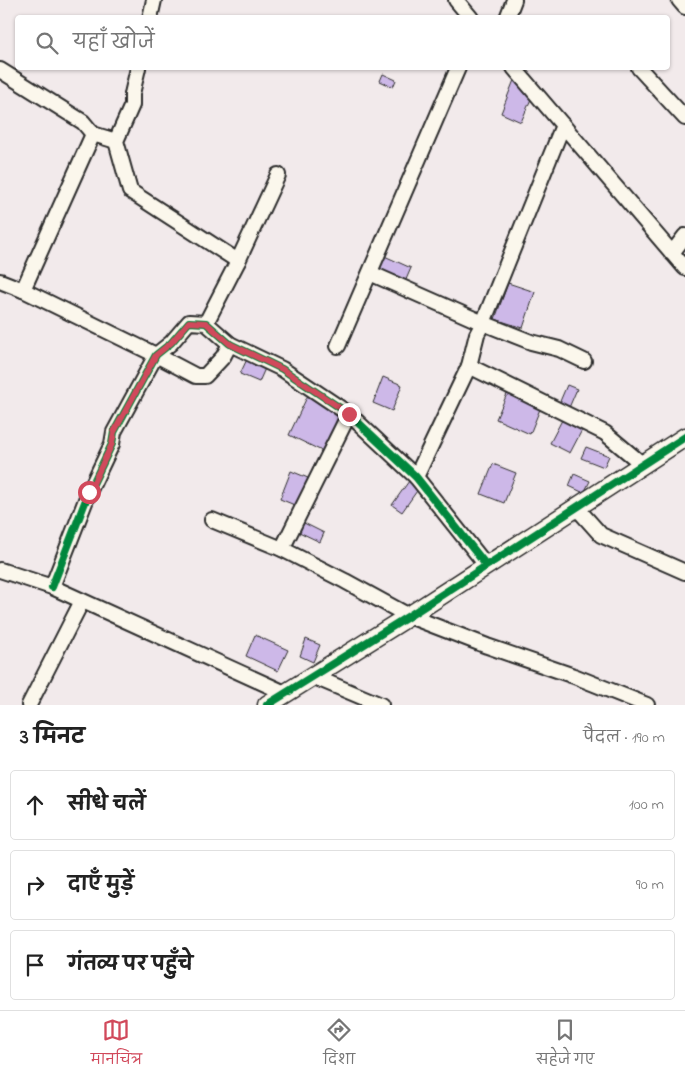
<!DOCTYPE html>
<html lang="hi">
<head>
<meta charset="utf-8">
<style>
  :root { --surface:#fff; --page:#f2f2f2; --text:#222; --muted:#767676; --line:#e0e0e0; --accent:#d1495b }
  body { margin:0; font-family:"Indie Flower","Playpen Sans Deva",sans-serif; background:var(--page); color:var(--text) }
  .stop { position:absolute; width:15px; height:15px; margin:-11px; border:4px solid #d1495b; border-radius:50%; background:#fff }
  .stop.end { background:#d1495b; border-color:#fff; box-shadow:0 1px 5px #0008 }
  .list { margin:0; padding:0; list-style:none }
  h2 { display:flex; justify-content:space-between; align-items:center; height:65px; margin:0; padding:0 20px; font-size:21px }
  h2 small { font-size:16px; font-weight:400; color:var(--muted) }
  .list li { display:grid; grid-template-columns:32px 1fr auto; gap:15px; align-items:center; box-sizing:border-box; height:70px; margin:0 10px 10px; padding:0 10px; border:1px solid var(--line); border-radius:5px }
  .list b { display:block; font-size:19px; white-space:nowrap }
  .list em { font-size:16px; font-style:normal; color:var(--muted) }
  .icon { flex:none; width:28px; height:28px; fill:none; stroke:currentColor; stroke-width:2; stroke-linecap:round; stroke-linejoin:round }
  .map { position:relative; flex:none; width:685px; height:705px; overflow:hidden }
  .search { position:absolute; background:var(--surface); box-shadow:0 1px 4px #0004; left:15px; right:15px; top:15px; height:55px; display:flex; align-items:center; gap:12px; box-sizing:border-box; padding:0 18px; border-radius:5px; color:var(--muted); font-size:19px }
  .sheet { height:305px; background:var(--surface) }
  nav { display:flex; justify-content:space-around; align-items:center; box-sizing:border-box; height:70px; border-top:1px solid var(--line); background:var(--surface); font-size:14px; color:var(--muted) }
  nav a { display:grid; justify-items:center; gap:2px }
  nav .on { color:var(--accent) }
  .map>svg:first-child { display:block }
  .building { fill:#cdb8e8; stroke:#2b2b2b }
  .lines { fill:none; stroke-linecap:round; stroke-linejoin:round }
  .minor-casing { stroke:#2b2b2b; stroke-width:18 }
  .tertiary-casing { stroke:#2b2b2b; stroke-width:21 }
  .minor { stroke:#fbf7ec; stroke-width:14 }
  .tertiary { stroke:#fbf7ec; stroke-width:18 }
  .cycleway-casing { stroke:#fbf7ec; stroke-width:11 }
  .cycleway { stroke:#00873e; stroke-width:8 }
  .route { stroke:#d1495b; stroke-width:6 }
</style>
</head>
<body>
<div class="map">
<svg width="685" height="705" viewBox="0 0 685 705">
  <rect width="100%" height="100%" fill="#f2eaeb"/>
  <filter id="ink" filterUnits="userSpaceOnUse"><feTurbulence type="fractalNoise" baseFrequency=".02" numOctaves="2"/><feDisplacementMap in="SourceGraphic" scale="10" xChannelSelector="R" yChannelSelector="G"/><feConvolveMatrix kernelMatrix="1 2 1 2 8 2 1 2 1" color-interpolation-filters="sRGB"/></filter>
  <g filter="url(#ink)">
    <g class="building">
      <path d="M383,74L396,80L393,87L380,81Z"/>
      <path d="M514,80L531,99L521,122L501,113Z"/>
      <path d="M380,254L411,268L405,282L378,270Z"/>
      <path d="M508,283L535,292L523,328L495,319Z"/>
      <path d="M249,355L267,364L259,382L240,374Z"/>
      <path d="M383,377L402,385L392,411L373,403Z"/>
      <path d="M567,385L577,389L568,410L558,406Z"/>
      <path d="M507,394L540,409L530,434L496,419Z"/>
      <path d="M308,395L343,412L324,452L289,435Z"/>
      <path d="M562,420L582,430L570,453L550,443Z"/>
      <path d="M586,447L609,456L604,467L581,458Z"/>
      <path d="M493,464L516,473L504,503L481,494Z"/>
      <path d="M291,471L308,478L297,506L280,499Z"/>
      <path d="M574,474L590,481L584,493L569,486Z"/>
      <path d="M409,481L419,488L402,512L392,505Z"/>
      <path d="M302,522L324,533L320,542L297,531Z"/>
      <path d="M255,635L288,650L278,671L246,656Z"/>
      <path d="M306,639L320,645L313,662L300,656Z"/>
    </g>
    <g class="lines">
      <defs>
        <g id="minor">
          <path d="M456,0L471,18"/>
          <path d="M679,0L685,7"/>
          <path d="M150,18L154,0"/>
          <path d="M507,18L514,0"/>
          <path d="M138,68L132,94V105L116,141L130,191L238,261"/>
          <path d="M514,68L685,268"/>
          <path d="M639,68L685,118"/>
          <path d="M0,70L83,122L93,134L116,141"/>
          <path d="M672,253L685,236"/>
          <path d="M370,273L483,323L531,342L559,349L584,361"/>
          <path d="M0,281L23,290L156,355L196,376H205L223,357L230,344"/>
          <path d="M23,290L93,134"/>
          <path d="M206,323L238,261L278,175"/>
          <path d="M338,346L458,68"/>
          <path d="M469,366L605,433L642,464"/>
          <path d="M416,477L469,366L477,334L483,323L563,125"/>
          <path d="M576,507L601,535L685,572"/>
          <path d="M212,520L282,549L345,581L409,616L487,646L574,676L647,705"/>
          <path d="M282,549L349,414"/>
          <path d="M0,570L52,587L285,693"/>
          <path d="M52,587L89,492L112,444L114,432L156,355L171,343L189,322L206,323L230,344L282,369L349,414L416,477L486,565"/>
          <path d="M312,676L381,705"/>
          <path d="M29,705L82,601"/>
        </g>
        <path id="tertiary" d="M267,705L409,616L685,437"/>
      </defs>
      <use href="#minor" class="minor-casing"/>
      <use href="#tertiary" class="tertiary-casing"/>
      <use href="#minor" class="minor"/>
      <use href="#tertiary" class="tertiary"/>
      <defs>
        <g id="cycleway">
          <path d="M52,587L89,492L112,444L114,432L156,355L171,343L189,322L206,323L230,344L282,369L349,414L416,477L486,565"/>
          <path d="M267,705L409,616L685,437"/>
        </g>
      </defs>
      <use href="#cycleway" class="cycleway-casing"/>
      <use href="#cycleway" class="cycleway"/>
    </g>
  </g>
  <g class="lines" filter="url(#ink)">
    <path class="route" d="M89,492L112,444L114,432L156,355L171,343L189,322L206,323L230,344L282,369L349,414"/>
  </g>
</svg>
<div class="stop" style="left:89px;top:492px"></div>
<div class="stop end" style="left:349px;top:414px"></div>
<div class="search"><svg class="icon" aria-label="search" viewBox="0 0 24 24"><circle cx="10" cy="10" r="6"/><path d="M15 15l6 6"/></svg>यहाँ खोजें</div>
</div>
<section class="sheet">
<h2>3 मिनट<small>पैदल · 190 m</small></h2>
<ul class="list">
<li><svg class="icon" aria-label="ahead" viewBox="0 0 24 24"><path d="M12 20V5M6 11l6-6 6 6"/></svg><div><b>सीधे चलें</b></div><em>100 m</em></li>
<li><svg class="icon" aria-label="right" viewBox="0 0 24 24"><path d="M7 20v-9h11M14 6l5 5-5 5"/></svg><div><b>दाएँ मुड़ें</b></div><em>90 m</em></li>
<li><svg class="icon" aria-label="arrive" viewBox="0 0 24 24"><path d="M6 21V4h12l-3 4 3 4H6"/></svg><div><b>गंतव्य पर पहुँचे</b></div></li>
</ul>
</section>
<nav>
<a class="on"><svg class="icon" aria-label="map" viewBox="0 0 24 24"><path d="M3 6l6-2 6 2 6-2v14l-6 2-6-2-6 2zM9 4v14M15 6v14"/></svg>मानचित्र</a>
<a><svg class="icon" aria-label="directions" viewBox="0 0 24 24"><path d="M12 3l9 9-9 9-9-9zM9 14v-3h6M13 9l2 2-2 2"/></svg>दिशा</a>
<a><svg class="icon" aria-label="saved" viewBox="0 0 24 24"><path d="M7 4h10v16l-5-4-5 4z"/></svg>सहेजे गए</a>
</nav>
</body>
</html>
